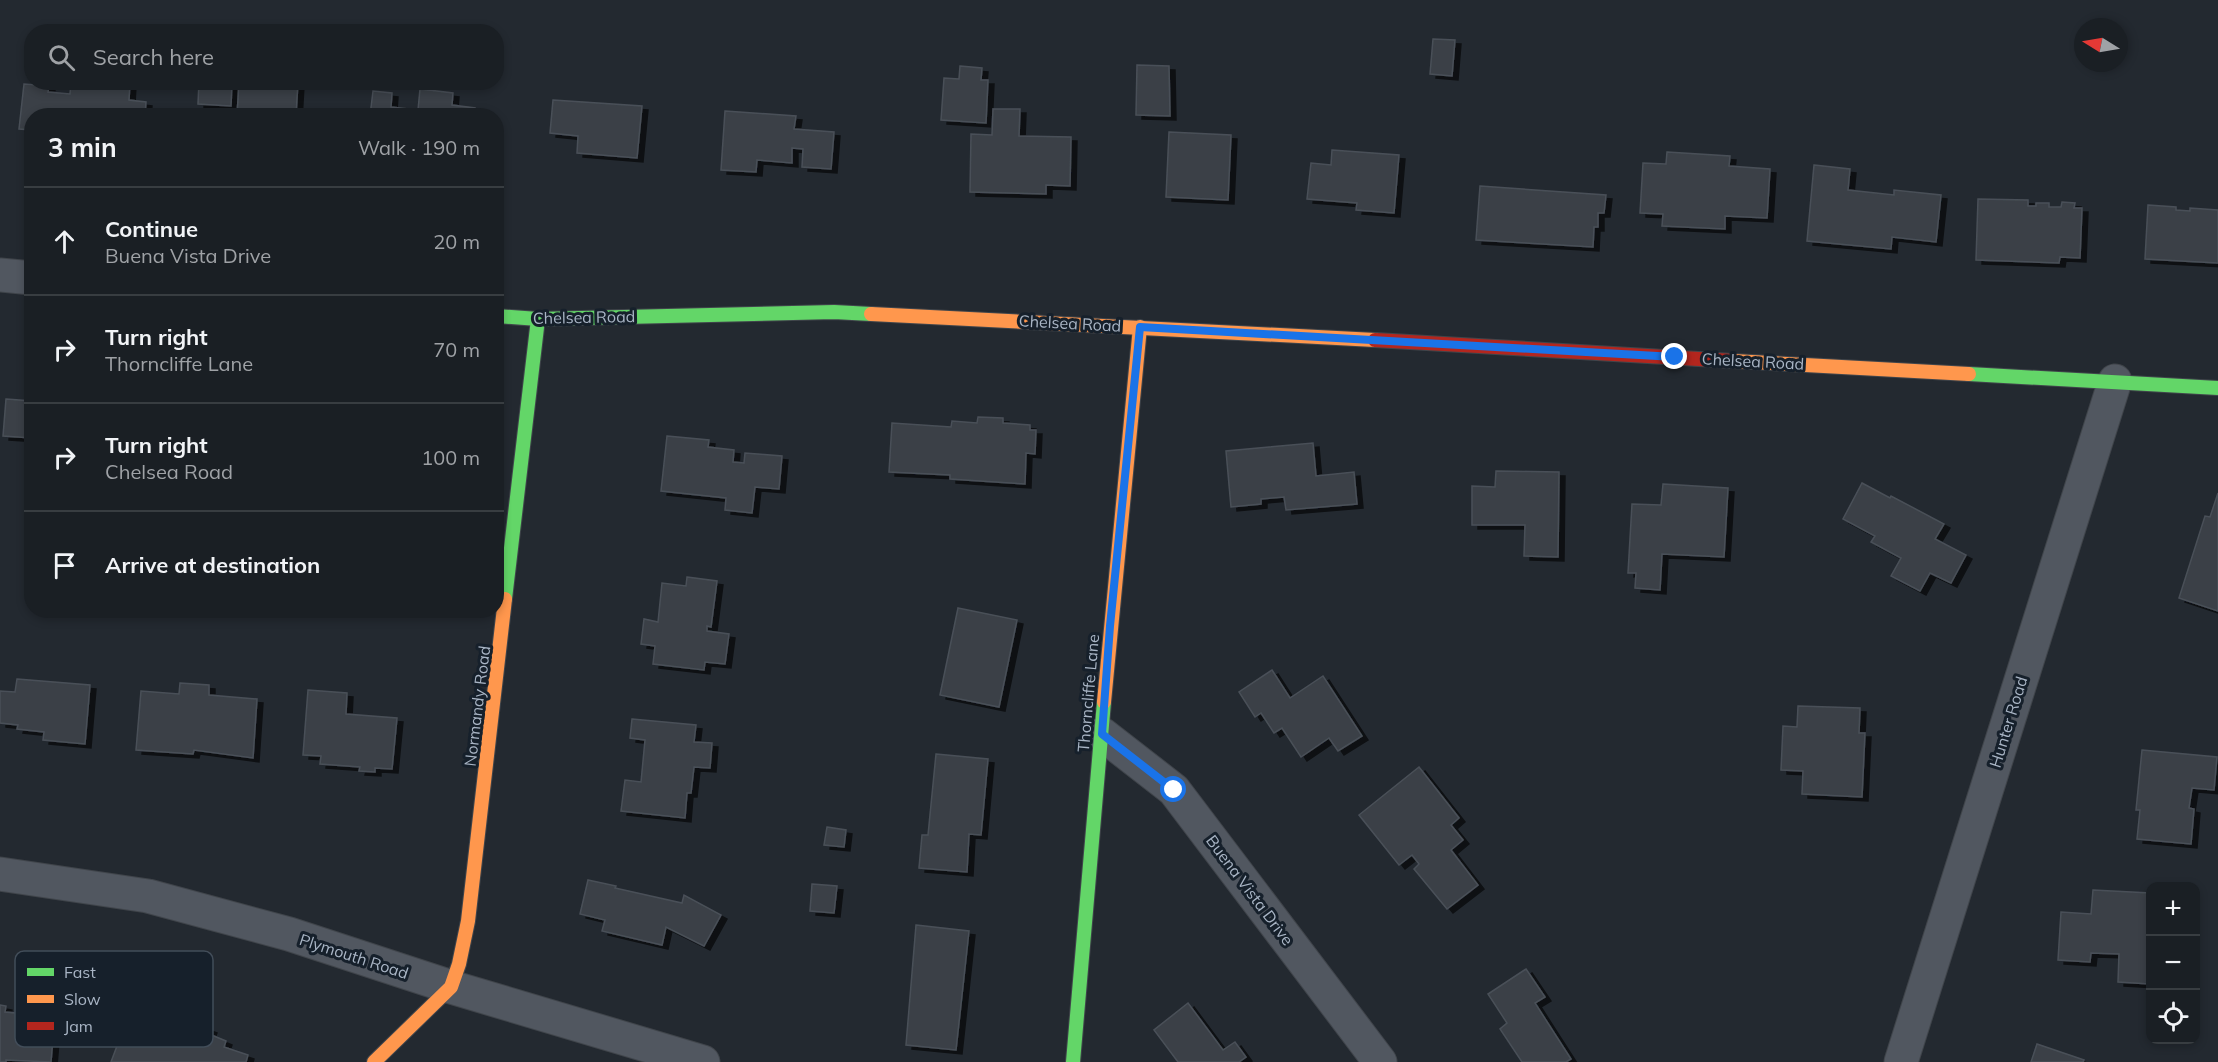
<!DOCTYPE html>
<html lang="en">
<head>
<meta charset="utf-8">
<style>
  :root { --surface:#1a1f24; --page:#272c31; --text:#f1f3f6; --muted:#9fa2a6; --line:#383d41 }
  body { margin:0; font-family:Mulish,sans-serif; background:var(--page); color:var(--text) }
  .controls { position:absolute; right:18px; bottom:18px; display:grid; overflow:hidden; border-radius:12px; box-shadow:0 3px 9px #0003 }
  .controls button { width:54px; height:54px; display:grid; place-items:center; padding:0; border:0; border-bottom:2px solid var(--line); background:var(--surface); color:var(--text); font:30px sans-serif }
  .compass { position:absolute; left:2074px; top:18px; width:54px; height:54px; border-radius:50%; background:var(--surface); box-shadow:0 3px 9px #0003; rotate:281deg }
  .stop { position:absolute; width:18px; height:18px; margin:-14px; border:4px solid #1a73e8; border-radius:50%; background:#fff }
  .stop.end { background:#1a73e8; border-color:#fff; box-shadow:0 2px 6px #0008 }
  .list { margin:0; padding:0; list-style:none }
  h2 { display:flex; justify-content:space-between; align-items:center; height:78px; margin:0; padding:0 24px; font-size:26px }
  h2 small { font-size:20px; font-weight:400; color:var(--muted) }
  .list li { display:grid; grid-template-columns:39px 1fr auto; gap:18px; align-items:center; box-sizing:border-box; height:108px; padding:0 24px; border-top:2px solid var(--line) }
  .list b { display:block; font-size:22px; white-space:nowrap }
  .list p { margin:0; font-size:20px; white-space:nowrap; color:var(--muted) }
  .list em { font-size:20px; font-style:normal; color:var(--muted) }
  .icon { flex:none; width:33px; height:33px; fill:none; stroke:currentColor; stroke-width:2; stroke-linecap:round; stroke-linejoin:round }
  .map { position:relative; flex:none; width:2218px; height:1062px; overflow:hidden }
  .search { position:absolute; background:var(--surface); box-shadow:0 3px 9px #0003; left:24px; top:24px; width:480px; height:66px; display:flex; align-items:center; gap:15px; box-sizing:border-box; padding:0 21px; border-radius:24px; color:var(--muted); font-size:22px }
  .panel { position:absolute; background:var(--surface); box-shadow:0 3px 9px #0003; left:24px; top:108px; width:480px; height:510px; border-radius:24px }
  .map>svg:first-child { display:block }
  .building { fill:#3a4047; stroke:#4a5058; stroke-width:1.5; filter:url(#shadow) }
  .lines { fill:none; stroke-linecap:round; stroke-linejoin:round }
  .street-casing { stroke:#40454b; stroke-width:35 }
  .fast-casing { stroke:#40454b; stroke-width:16 }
  .slow-casing { stroke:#40454b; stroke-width:16 }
  .jam-casing { stroke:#40454b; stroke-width:16 }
  .street { stroke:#515760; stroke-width:33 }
  .fast { stroke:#63d668; stroke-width:14 }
  .slow { stroke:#ff974d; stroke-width:14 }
  .jam { stroke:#b3261e; stroke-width:14 }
  .route { stroke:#1a73e8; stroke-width:8 }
  .labels { text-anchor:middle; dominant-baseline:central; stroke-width:6; stroke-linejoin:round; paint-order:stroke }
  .street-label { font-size:16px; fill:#a9b5c5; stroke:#16202b }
  .key { fill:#16202b; stroke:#424d59; stroke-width:1.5 }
  .key-label { font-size:16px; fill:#a9b5c5 }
</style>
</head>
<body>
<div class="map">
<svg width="2218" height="1062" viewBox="0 0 2218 1062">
  <defs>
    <filter id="shadow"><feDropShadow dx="6" dy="4" stdDeviation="0" flood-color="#0009"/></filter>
  </defs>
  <rect width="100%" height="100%" fill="#232930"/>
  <g class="building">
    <path d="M1433,39L1455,40L1452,76L1430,74Z"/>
    <path d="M1137,65L1169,66L1170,116L1136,115Z"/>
    <path d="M960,66L982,68L981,80H988L986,123L941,120L944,78L959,79Z"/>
    <path d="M71,82H130L129,100L146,102L145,116H32V130L19,129L24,84L49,86L48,92L70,94Z"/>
    <path d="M199,82H232L231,106L198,104Z"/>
    <path d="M239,82H298L296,116H237Z"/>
    <path d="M420,89L453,93L452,105L475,108L474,116H370L373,91L392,93L391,107L418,110Z"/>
    <path d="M553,100L642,106L637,158L577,153L578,136L550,133Z"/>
    <path d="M993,109H1020L1019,136L1071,137L1070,186L1046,185V194L970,192L971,134L992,135Z"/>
    <path d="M725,111L796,116L794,129L834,132L831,169L802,167L803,149L792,148V163L757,160L756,172L721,170Z"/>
    <path d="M1169,132L1231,135L1228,200L1166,197Z"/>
    <path d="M1332,150L1399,155L1394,213L1356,210L1357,203L1307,199L1311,163L1331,165Z"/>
    <path d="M1667,152L1730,156L1729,166L1770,169L1767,218L1725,216V229L1662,226L1663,214L1640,213L1643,163L1666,164Z"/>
    <path d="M1814,165L1850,169L1848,190L1894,195V190L1941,195L1936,242L1892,237L1891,249L1807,241Z"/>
    <path d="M1480,186L1606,195L1604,213H1598V227H1594L1593,247L1476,240Z"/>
    <path d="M1978,199L2028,200V206H2036V203H2049V207H2061L2062,202L2075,203L2074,208H2082L2080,258L2060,257L2059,263L1976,260Z"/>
    <path d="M2148,205L2176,207V210L2190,211V208L2218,210V263L2145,259Z"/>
    <path d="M6,399L32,401V438L3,436Z"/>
    <path d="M978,417L1003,418V423L1030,425V430H1036L1035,454L1026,453L1025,484L950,479V475L889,472L892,423L951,427L952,421L977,423Z"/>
    <path d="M667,436L709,440L708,447L734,450L733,462L744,463L745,453L782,456L779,489L755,487L752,513L725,510L726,498L661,491Z"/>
    <path d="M1313,443L1316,476L1354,472L1357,504L1286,510L1284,497L1261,499V504L1231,507L1226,451Z"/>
    <path d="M1496,471L1559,472L1558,557L1524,556L1525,525H1472V486L1495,487Z"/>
    <path d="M1862,483L1890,498L1891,496L1944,524L1935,539L1966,555L1951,583L1930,573L1920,591L1891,576L1901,558L1871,542L1875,536L1843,519Z"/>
    <path d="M1663,484L1728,488L1724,557L1662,554L1660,590L1635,588L1636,573H1628L1632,504L1661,505Z"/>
    <path d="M2218,493V611L2179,598L2205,516L2210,517Z"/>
    <path d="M687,577L717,581L711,627L707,626V631L729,634L725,664L705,662L704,670L653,664L655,646L641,644L644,619L658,622L662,583L686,586Z"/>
    <path d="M958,608L1017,620L999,707L940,695Z"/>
    <path d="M1272,670L1290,698L1323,676L1362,736L1338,751L1329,738L1301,757L1282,728L1274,733L1261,713L1255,717L1239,692Z"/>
    <path d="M17,679L90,685L85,744L43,740L44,732L17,729L18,725L0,723V691L15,692Z"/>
    <path d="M180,683L209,685V695L257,699L253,758L194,750L193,754L136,750L141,691L179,694Z"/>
    <path d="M308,690L347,693L346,714L397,718L392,769L375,768V772L359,771L360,767L320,764L321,756L303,755Z"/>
    <path d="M1798,706L1860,708L1859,733H1865L1862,797L1802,794L1803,771L1781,770L1783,726L1797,727Z"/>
    <path d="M632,719L696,725L694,742L712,743L710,768L694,767L691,793H687L685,818L621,811L625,780L641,782L645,740L630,738Z"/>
    <path d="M2142,750L2217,757L2214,790L2192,788L2189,808L2194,809L2191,844L2137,839L2140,810H2136Z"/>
    <path d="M936,754L988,759L981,835L969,834L967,872L919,868L922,835H928Z"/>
    <path d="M1419,767L1459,818L1451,825L1463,840L1451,850L1478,885L1447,909L1414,869L1419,864L1412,855L1399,865L1359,815Z"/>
    <path d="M827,827L846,830L844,847L824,845Z"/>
    <path d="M588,880L616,886L615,888L682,903L684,895L721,915L704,946L666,927L662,945L602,931L605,920L580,914Z"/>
    <path d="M812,884L837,886L834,913L810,911Z"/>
    <path d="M2093,890L2150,893V984L2118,982L2119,954L2091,953L2090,962L2058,960L2061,912L2091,914Z"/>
    <path d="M916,925L969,931L956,1050L906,1045Z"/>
    <path d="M1526,969L1545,997L1535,1003L1571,1059L1566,1062H1522L1500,1029L1507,1023L1488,994Z"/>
    <path d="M1188,1003L1223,1050L1235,1042L1246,1057L1239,1062H1178L1154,1030Z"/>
    <path d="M0,1005L6,1006L5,1012L37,1015L36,1024L54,1026L51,1062L6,1060V1062H0Z"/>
    <path d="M175,1016L211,1029L209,1034L226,1041L224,1047L248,1055L246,1062H111L126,1022L167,1038Z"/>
    <path d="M2037,1044L2084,1060L2083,1062H2031Z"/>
  </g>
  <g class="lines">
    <defs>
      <g id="street">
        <path d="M0,275L32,278"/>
        <path d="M1102,734L1174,790L1380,1062"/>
        <path d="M0,874L148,896L289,934L451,987L703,1062"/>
        <path d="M1901,1062L2115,381"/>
      </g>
      <g id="fast">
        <path d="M496,316L538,319L834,312L871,314"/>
        <path d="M1969,374L2218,388"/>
        <path d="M505,599L538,319"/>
        <path d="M1073,1062L1104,702"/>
      </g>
      <g id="slow">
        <path d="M871,314L1375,340"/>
        <path d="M1733,361L1969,374"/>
        <path d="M1104,702L1140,327"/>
        <path d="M374,1062L451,987L459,964L468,921L505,599"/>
      </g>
      <path id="jam" d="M1375,340L1733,361"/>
    </defs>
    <use href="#street" class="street-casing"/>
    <use href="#fast" class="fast-casing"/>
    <use href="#slow" class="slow-casing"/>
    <use href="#jam" class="jam-casing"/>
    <use href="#street" class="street"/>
    <use href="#fast" class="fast"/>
    <use href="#slow" class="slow"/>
    <use href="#jam" class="jam"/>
  </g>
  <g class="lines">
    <path class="route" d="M1174,790L1102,734L1110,626L1140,327L1675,357"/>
  </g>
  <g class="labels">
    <g class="street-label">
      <text transform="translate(584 317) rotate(-1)">Chelsea Road</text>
      <text transform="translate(1070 323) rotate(3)">Chelsea Road</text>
      <text transform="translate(1753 361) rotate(3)">Chelsea Road</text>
      <text transform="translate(1088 693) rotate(-85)">Thorncliffe Lane</text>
      <text transform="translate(477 706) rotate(-83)">Normandy Road</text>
      <text transform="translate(2008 722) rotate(-73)">Hunter Road</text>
      <text transform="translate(1250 890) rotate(53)">Buena Vista Drive</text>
      <text transform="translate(354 956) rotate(18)">Plymouth Road</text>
    </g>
  </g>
  <rect x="15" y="951" width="198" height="96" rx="9" class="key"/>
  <rect x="27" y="968" width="27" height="8" fill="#63d668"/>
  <rect x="27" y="995" width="27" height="8" fill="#ff974d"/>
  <rect x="27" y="1022" width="27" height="8" fill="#b3261e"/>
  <g class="key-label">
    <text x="64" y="978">Fast</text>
    <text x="64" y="1005">Slow</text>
    <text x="64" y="1032">Jam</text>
  </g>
</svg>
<div class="controls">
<button>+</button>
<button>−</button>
<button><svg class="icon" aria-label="locate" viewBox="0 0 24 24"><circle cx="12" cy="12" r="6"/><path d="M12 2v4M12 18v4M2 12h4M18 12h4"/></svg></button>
</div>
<svg class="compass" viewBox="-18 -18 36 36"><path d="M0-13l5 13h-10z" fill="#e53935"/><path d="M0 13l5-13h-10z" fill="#9fa2a6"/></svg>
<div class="stop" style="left:1174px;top:790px"></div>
<div class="stop end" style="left:1675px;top:357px"></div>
<div class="search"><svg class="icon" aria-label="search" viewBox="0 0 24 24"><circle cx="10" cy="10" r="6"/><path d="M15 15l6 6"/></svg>Search here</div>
<section class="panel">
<h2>3 min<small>Walk · 190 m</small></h2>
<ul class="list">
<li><svg class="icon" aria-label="ahead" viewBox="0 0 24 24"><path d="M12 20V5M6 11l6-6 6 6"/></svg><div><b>Continue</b><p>Buena Vista Drive</p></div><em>20 m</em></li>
<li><svg class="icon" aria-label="right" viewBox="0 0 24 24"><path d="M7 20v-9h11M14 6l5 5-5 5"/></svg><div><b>Turn right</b><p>Thorncliffe Lane</p></div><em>70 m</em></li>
<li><svg class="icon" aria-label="right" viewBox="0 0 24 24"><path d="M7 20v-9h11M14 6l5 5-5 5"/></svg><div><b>Turn right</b><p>Chelsea Road</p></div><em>100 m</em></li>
<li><svg class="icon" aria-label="arrive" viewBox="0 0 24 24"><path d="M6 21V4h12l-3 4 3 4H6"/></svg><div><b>Arrive at destination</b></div></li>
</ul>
</section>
</div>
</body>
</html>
